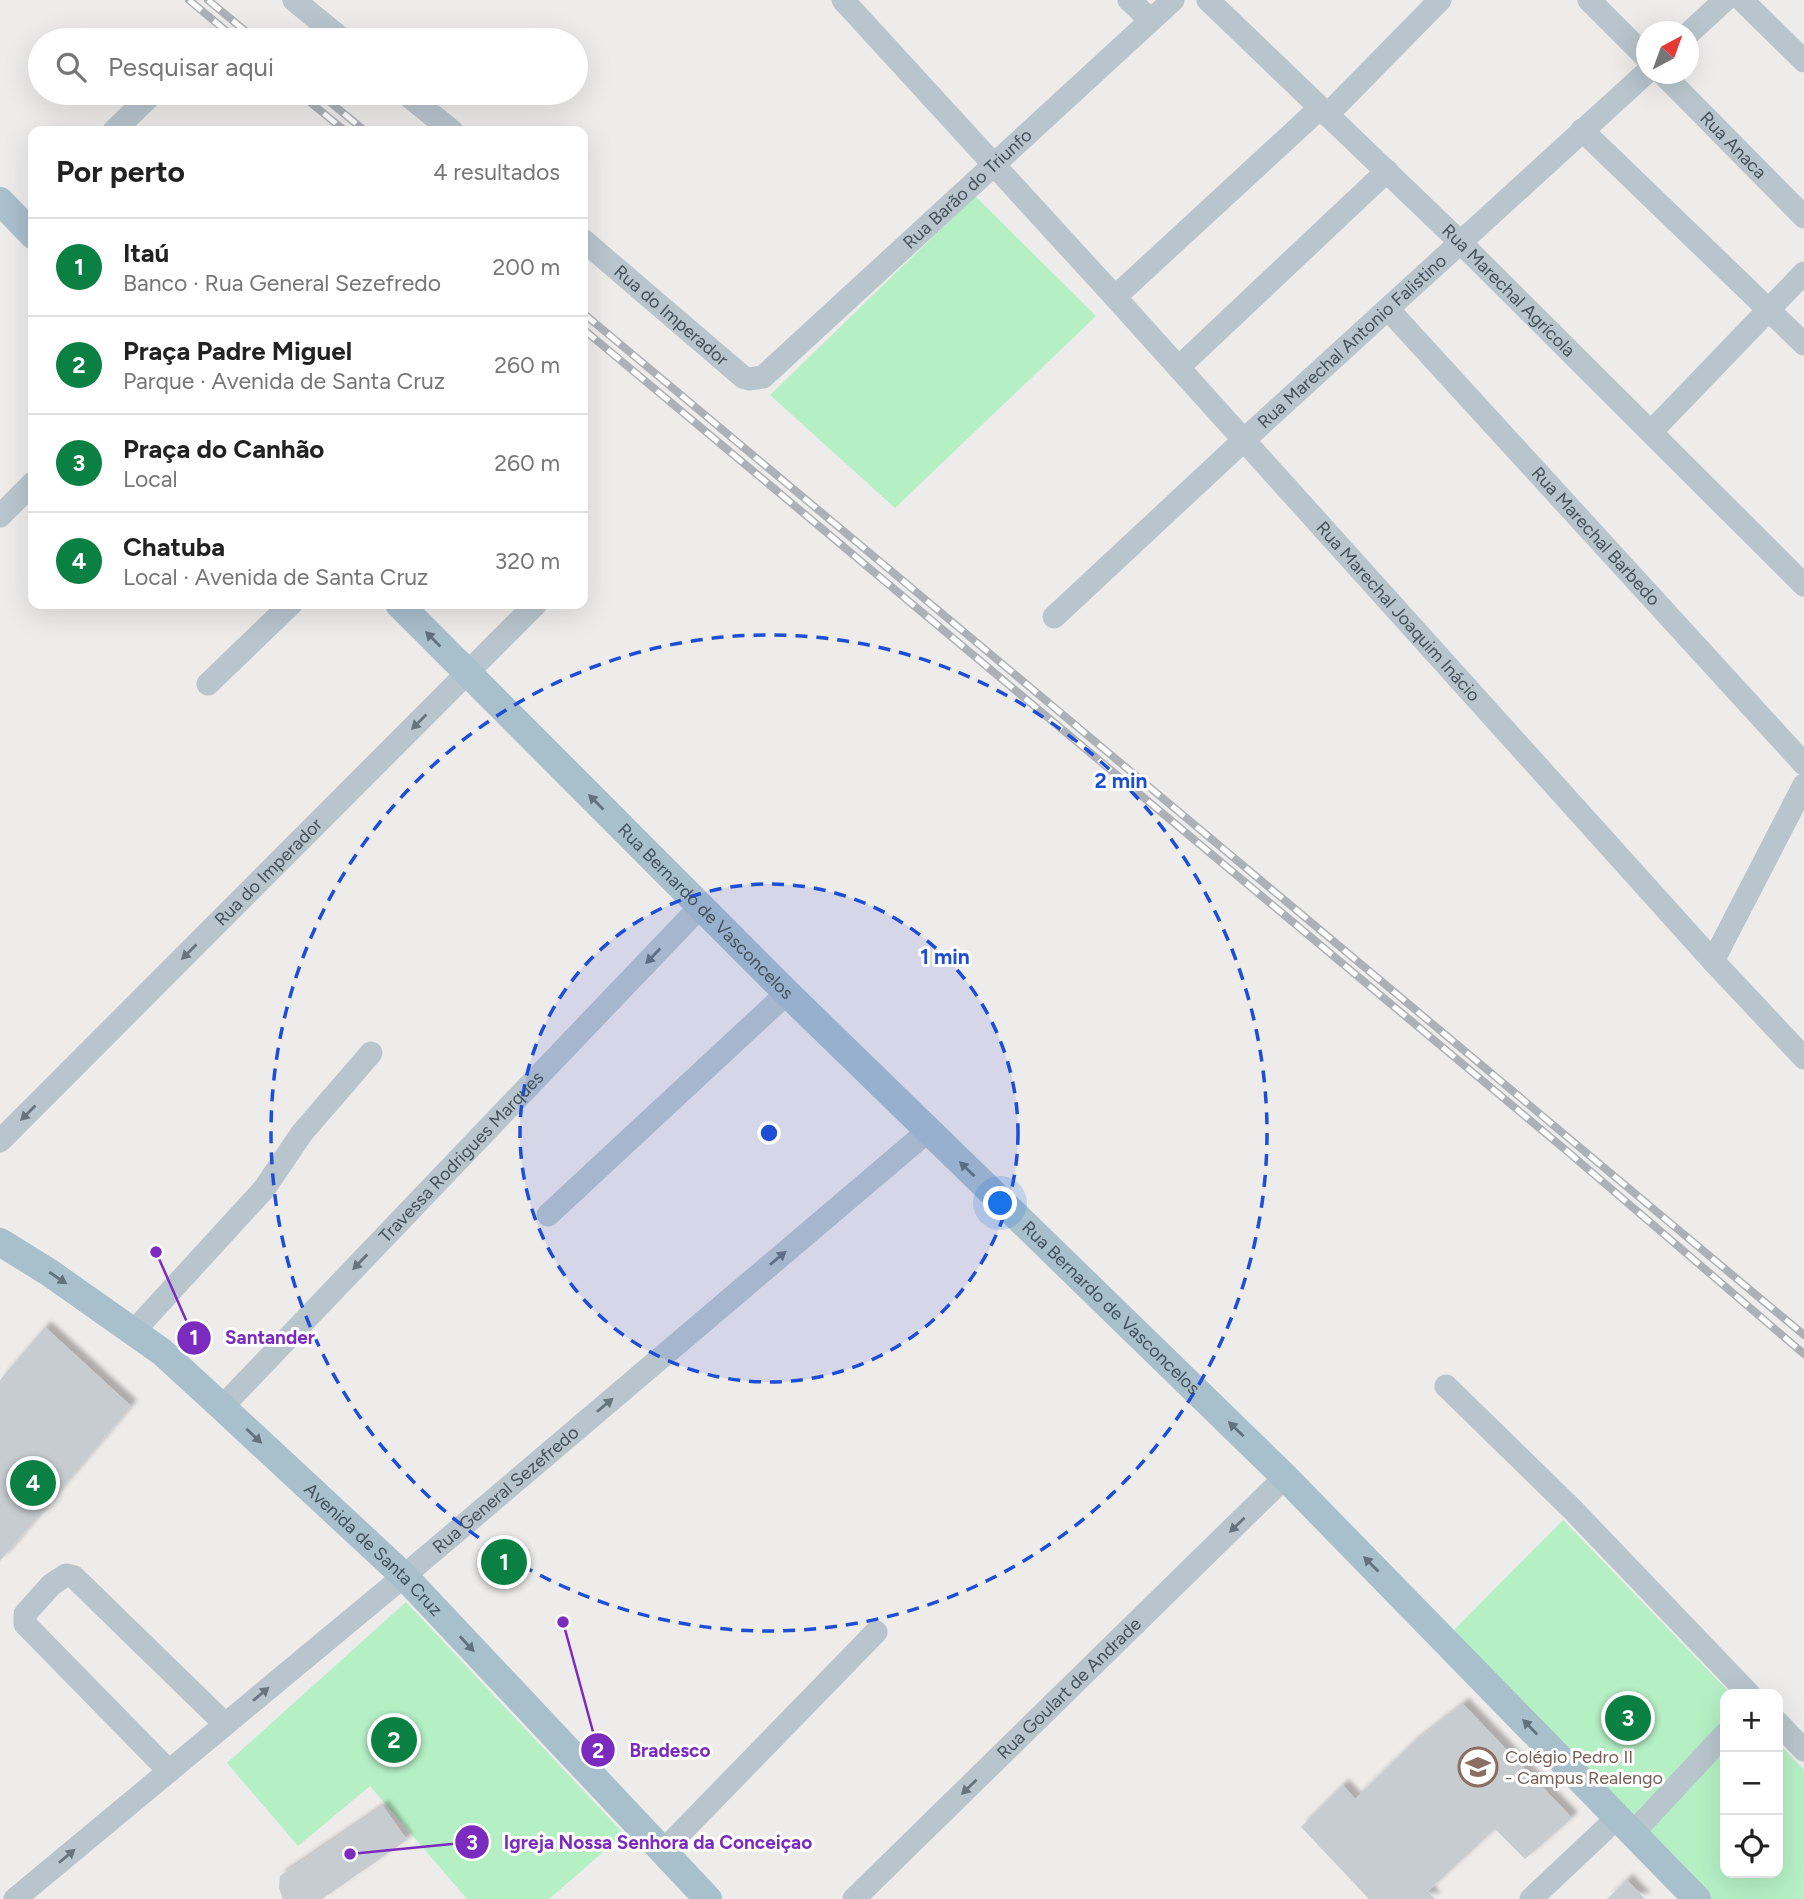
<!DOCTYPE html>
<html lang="pt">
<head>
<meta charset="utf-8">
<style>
  :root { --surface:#fff; --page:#f6f6f6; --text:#222; --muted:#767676; --line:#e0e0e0; --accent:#0b8043 }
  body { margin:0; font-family:Figtree,sans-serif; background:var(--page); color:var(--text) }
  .controls { position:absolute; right:21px; bottom:21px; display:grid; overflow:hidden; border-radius:14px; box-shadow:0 7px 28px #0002 }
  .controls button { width:63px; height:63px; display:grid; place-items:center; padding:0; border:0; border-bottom:2px solid var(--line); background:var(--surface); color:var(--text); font:35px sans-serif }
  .compass { position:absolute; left:1636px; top:21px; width:63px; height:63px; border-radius:50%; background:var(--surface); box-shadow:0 7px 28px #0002; rotate:41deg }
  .you { position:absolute; left:1001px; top:1204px; width:24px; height:24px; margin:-18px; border:5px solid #fff; border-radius:50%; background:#1a73e8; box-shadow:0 0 0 10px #1a73e833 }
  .badge { display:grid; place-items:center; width:46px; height:46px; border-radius:50%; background:var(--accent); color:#fff; font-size:23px; font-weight:700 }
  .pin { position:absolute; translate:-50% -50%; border:4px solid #fff; box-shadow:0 2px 7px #0006 }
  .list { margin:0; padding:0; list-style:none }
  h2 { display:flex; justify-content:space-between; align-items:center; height:91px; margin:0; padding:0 28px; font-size:30px }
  h2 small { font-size:23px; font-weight:400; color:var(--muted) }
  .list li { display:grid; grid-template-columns:46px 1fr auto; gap:21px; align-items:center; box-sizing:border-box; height:98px; padding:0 28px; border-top:2px solid var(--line) }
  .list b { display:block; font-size:26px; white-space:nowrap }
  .list p { margin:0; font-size:23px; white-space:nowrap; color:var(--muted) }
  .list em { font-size:23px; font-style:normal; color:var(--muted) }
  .icon { flex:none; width:38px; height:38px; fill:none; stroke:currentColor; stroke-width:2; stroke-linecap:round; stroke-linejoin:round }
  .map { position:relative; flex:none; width:1804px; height:1899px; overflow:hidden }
  .search { position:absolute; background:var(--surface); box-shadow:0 7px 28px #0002; left:28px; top:28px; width:560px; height:77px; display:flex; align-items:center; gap:18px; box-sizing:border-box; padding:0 24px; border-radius:38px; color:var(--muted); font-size:26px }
  .panel { position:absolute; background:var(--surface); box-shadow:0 7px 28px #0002; left:28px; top:126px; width:560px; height:483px; border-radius:14px }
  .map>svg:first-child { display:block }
  .green { fill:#b5f0c5 }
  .building { fill:#c7ccd1; filter:url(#shadow) }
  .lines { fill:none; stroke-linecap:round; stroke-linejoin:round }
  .minor { stroke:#b8c5cc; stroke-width:23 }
  .major { stroke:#a8bfcc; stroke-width:28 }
  .rail-casing { stroke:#adb1b6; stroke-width:8 }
  .rail { stroke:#fff; stroke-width:5; stroke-dasharray:16; stroke-linecap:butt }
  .oneway { fill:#61727c }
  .oneway2 { fill:#66747c }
  .ring { fill:none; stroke:#1d4ed8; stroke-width:3.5; stroke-dasharray:12 9 }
  .labels { text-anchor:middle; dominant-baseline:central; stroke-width:6; stroke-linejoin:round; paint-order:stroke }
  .street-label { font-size:18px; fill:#435159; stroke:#fff }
  .education-label { font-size:18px; fill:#785e54; stroke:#fff; text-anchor:start }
  .centre { fill:#1d4ed8; stroke:#fff; stroke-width:3.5 }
  .ring-label { font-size:21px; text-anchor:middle; font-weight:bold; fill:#1d4ed8; stroke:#fff; stroke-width:6; stroke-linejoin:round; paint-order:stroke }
  .leader { fill:none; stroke:#7b2cbf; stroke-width:2.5 }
  .callout-dot { fill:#7b2cbf; stroke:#fff; stroke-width:2.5 }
  .mark-label { font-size:21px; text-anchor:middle; font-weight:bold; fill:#fff }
  .callout-label { font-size:19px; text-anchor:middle; font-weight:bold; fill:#7b2cbf; stroke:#fff; stroke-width:6; stroke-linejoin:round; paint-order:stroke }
</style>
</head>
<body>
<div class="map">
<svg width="1804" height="1899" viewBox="0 0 1804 1899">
  <defs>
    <filter id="shadow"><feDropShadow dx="6" dy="-6" stdDeviation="2" flood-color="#0004"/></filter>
  </defs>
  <rect width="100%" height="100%" fill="#eeebeb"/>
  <g class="green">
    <path d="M975,196L1096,316L895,508L770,395Z"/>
    <path d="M1563,1520L1731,1694H1725V1873H1778V1743L1804,1770V1899H1702L1449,1635Z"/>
    <path d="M406,1602L624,1834L549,1899H467L370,1786L298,1846L227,1763Z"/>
  </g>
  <g class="building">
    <path d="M45,1327L131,1406L0,1561V1380Z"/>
    <path d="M1463,1704L1572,1818L1525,1859L1495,1829L1428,1891L1435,1899H1369L1301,1827L1343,1785L1355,1799L1413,1743Z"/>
    <path d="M383,1806L407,1840L322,1899H283L279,1888L280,1876Z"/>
    <path d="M1627,1880L1645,1899H1607Z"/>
  </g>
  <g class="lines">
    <g class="minor">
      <path d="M294,0L343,40"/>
      <path id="s1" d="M843,0L1115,297L1713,961L1804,1058"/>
      <path d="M1129,0L1151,20"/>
      <path id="s2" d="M1208,0L1460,242L1804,585"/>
      <path d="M1589,0L1646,57"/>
      <path d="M1742,0L1804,61"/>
      <path d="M1688,34L1725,0"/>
      <path id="s3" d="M1663,74L1804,217"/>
      <path d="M405,93L452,131"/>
      <path d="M1327,115L1440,0"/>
      <path d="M1582,130L1804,344"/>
      <path d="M114,131L153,93"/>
      <path id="s4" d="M583,240L743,377L749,379L763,377L1173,0"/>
      <path d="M1115,297L1320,108"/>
      <path id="s5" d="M1388,309L1804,764"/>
      <path d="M1179,367L1387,171"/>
      <path d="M1651,432L1804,273"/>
      <path d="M0,516L33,483"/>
      <path id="s6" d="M1054,617L1244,440L1646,73"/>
      <path d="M208,684L291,604"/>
      <path d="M1713,961L1804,785"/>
      <path id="s7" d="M0,1141L536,604"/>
      <path d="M548,1215L787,993"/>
      <path d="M134,1331L264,1189L302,1133L371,1053"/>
      <path d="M1446,1386L1572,1509L1749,1694"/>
      <path id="s8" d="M222,1407L700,907"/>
      <path d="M1778,1723L1804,1750"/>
      <path d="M169,1771L25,1624V1614L51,1585L66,1575L74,1577L225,1724"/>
      <path d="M1633,1833L1725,1734"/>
      <path d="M663,1851L876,1632"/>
      <path id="s9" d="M15,1899L404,1576L928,1131"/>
      <path id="s10" d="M854,1899L1285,1477"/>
      <path d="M1531,1899L1618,1817"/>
    </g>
    <g class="major">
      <path d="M0,201L33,235"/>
      <path id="s11" d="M399,604L787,993L1285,1477L1697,1899"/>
      <path id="s12" d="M0,1242L50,1273L162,1352L222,1407L404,1576L708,1899"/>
    </g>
    <defs>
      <g id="rail">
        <path d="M189,0L237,40"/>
        <path d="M208,0L256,40"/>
        <path d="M299,93L345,131"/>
        <path d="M319,93L365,131"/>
        <path d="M583,313L1804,1335"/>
        <path d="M583,329L1568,1152L1804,1354"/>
      </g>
    </defs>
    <use href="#rail" class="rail-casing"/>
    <use href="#rail" class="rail"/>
  </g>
  <defs><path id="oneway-solid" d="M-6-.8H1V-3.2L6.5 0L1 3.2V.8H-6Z" transform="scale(1.75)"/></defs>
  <g class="oneway">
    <use href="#oneway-solid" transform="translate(433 639) rotate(-135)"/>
    <use href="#oneway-solid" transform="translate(596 802) rotate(-135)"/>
    <use href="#oneway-solid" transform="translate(967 1169) rotate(-136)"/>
    <use href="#oneway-solid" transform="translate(58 1278) rotate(34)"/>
    <use href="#oneway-solid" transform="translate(1236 1429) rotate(-136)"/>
    <use href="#oneway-solid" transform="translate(254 1436) rotate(43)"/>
    <use href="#oneway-solid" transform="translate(1371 1564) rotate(-135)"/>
    <use href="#oneway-solid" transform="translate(467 1644) rotate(47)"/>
    <use href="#oneway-solid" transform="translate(1530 1727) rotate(-134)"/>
  </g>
  <g class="oneway2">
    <use href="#oneway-solid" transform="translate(419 722) rotate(135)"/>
    <use href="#oneway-solid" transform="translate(189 952) rotate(135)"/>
    <use href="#oneway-solid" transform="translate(653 956) rotate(134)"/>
    <use href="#oneway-solid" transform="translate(28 1113) rotate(135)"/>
    <use href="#oneway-solid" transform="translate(778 1258) rotate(-40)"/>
    <use href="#oneway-solid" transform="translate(360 1262) rotate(134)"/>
    <use href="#oneway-solid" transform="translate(605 1405) rotate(-40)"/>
    <use href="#oneway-solid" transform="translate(1237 1525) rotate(136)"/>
    <use href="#oneway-solid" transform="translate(261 1694) rotate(-40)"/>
    <use href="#oneway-solid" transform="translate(969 1787) rotate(136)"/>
    <use href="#oneway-solid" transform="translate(67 1856) rotate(-40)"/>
  </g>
  <circle cx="769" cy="1133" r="249" fill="#1d4ed8" fill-opacity=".12"/>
  <g class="ring">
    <circle cx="769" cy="1133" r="249"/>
    <circle cx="769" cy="1133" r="498"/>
  </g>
  <defs>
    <symbol id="school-ring" viewBox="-11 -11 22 22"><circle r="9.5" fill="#fff" stroke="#8d6e63" stroke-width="1.5"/><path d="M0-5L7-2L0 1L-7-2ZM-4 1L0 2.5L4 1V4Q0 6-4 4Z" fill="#8d6e63"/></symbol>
  </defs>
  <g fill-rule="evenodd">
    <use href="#school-ring" x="1456" y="1745" width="44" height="44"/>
  </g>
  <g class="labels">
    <g class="street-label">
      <text stroke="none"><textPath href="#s3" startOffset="100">Rua Anaca</textPath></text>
      <text stroke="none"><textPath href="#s4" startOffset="509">Rua Barão do Triunfo</textPath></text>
      <text stroke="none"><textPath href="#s2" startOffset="418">Rua Marechal Agrícola</textPath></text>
      <text stroke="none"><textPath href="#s4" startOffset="116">Rua do Imperador</textPath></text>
      <text stroke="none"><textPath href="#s6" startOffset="406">Rua Marechal Antonio Falistino</textPath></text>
      <text stroke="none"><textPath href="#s5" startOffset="308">Rua Marechal Barbedo</textPath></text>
      <text stroke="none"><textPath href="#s1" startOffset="826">Rua Marechal Joaquim Inácio</textPath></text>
      <text stroke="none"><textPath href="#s7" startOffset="380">Rua do Imperador</textPath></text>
      <text stroke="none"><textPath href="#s11" startOffset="434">Rua Bernardo de Vasconcelos</textPath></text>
      <text stroke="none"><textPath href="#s8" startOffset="346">Travessa Rodrigues Marques</textPath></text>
      <text stroke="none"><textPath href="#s11" startOffset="1001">Rua Bernardo de Vasconcelos</textPath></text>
      <text stroke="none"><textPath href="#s9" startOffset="639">Rua General Sezefredo</textPath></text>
      <text stroke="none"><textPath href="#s12" startOffset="485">Avenida de Santa Cruz</textPath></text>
      <text stroke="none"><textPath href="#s10" startOffset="301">Rua Goulart de Andrade</textPath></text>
    </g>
    <g class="education-label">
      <text x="1505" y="1757">Colégio Pedro II<tspan x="1505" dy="21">- Campus Realengo</tspan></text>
    </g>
  </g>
  <circle cx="769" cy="1133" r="10" class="centre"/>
  <g class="ring-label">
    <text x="1121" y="788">2 min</text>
    <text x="945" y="964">1 min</text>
  </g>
  <path class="leader" d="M156 1252L194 1338M563 1622L598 1750M350 1854L472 1842"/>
  <g class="callout-dot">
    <circle cx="156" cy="1252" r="7"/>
    <circle cx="563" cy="1622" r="7"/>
    <circle cx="350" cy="1854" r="7"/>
    <circle cx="194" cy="1338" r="18"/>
    <circle cx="598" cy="1750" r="18"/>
    <circle cx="472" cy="1842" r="18"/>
  </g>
  <g class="mark-label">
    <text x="194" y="1345">1</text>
    <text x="598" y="1758">2</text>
    <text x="472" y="1850">3</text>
  </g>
  <g class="callout-label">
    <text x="270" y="1344">Santander</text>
    <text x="670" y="1757">Bradesco</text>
    <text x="658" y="1849">Igreja Nossa Senhora da Conceiçao</text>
  </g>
</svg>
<div class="controls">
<button>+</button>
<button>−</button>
<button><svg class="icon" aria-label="locate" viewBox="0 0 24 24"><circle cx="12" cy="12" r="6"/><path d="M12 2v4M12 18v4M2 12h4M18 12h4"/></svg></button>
</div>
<svg class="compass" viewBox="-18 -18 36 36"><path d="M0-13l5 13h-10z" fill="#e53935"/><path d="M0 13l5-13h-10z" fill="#767676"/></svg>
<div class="you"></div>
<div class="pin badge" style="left:504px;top:1562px">1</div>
<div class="pin badge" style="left:394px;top:1740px">2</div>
<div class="pin badge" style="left:1628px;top:1718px">3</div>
<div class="pin badge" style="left:33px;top:1483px">4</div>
<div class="search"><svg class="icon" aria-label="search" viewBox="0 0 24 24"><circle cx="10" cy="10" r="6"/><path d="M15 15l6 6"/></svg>Pesquisar aqui</div>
<section class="panel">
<h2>Por perto<small>4 resultados</small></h2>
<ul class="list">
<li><span class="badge">1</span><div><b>Itaú</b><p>Banco · Rua General Sezefredo</p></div><em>200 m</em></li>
<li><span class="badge">2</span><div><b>Praça Padre Miguel</b><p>Parque · Avenida de Santa Cruz</p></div><em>260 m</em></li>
<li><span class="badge">3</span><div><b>Praça do Canhão</b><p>Local</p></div><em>260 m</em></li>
<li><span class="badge">4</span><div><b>Chatuba</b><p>Local · Avenida de Santa Cruz</p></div><em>320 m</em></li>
</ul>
</section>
</div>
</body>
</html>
